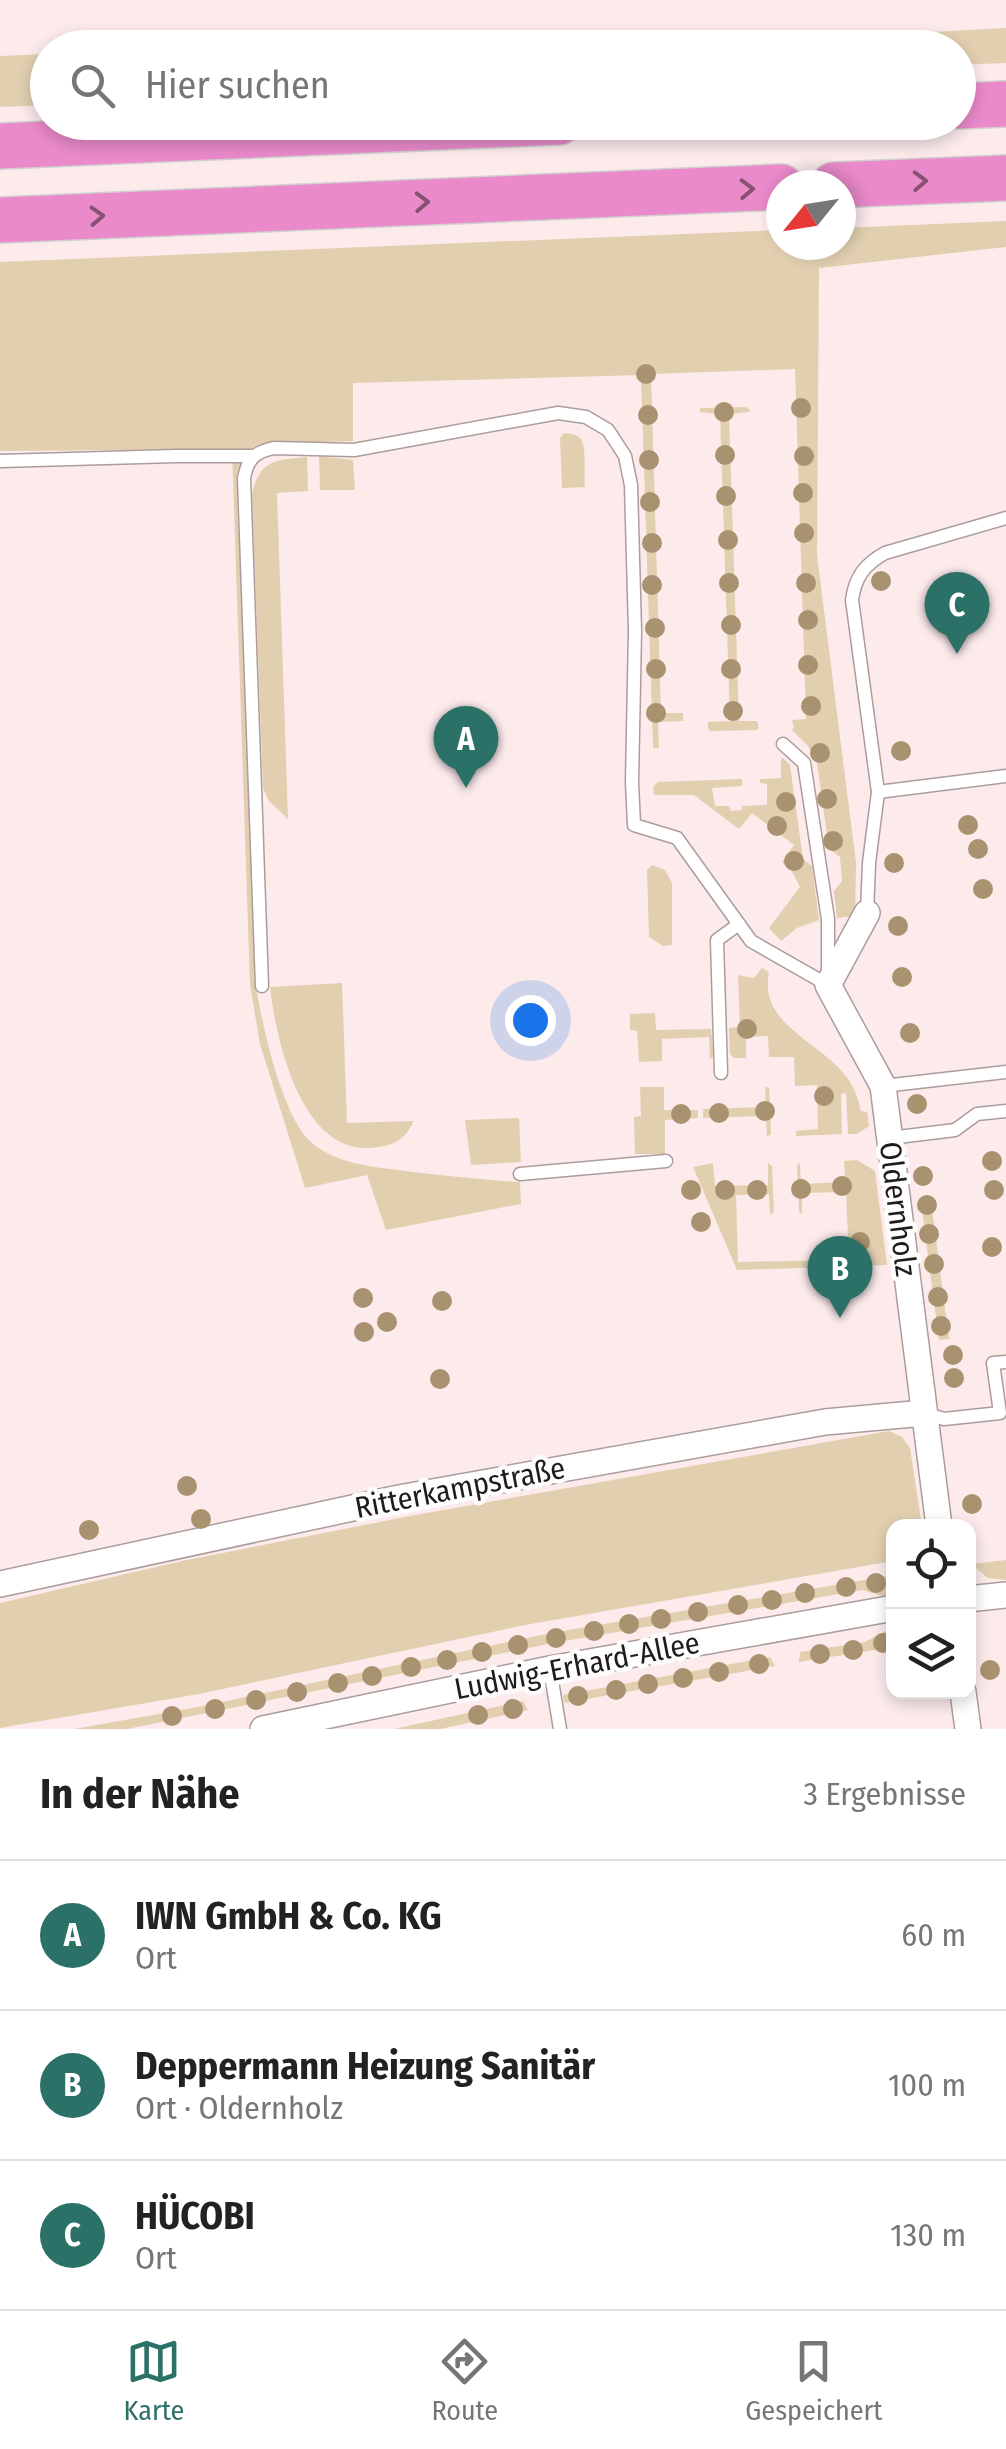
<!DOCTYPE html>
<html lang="de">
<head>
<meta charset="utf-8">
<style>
  :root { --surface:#fff; --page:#f2f2f2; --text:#222; --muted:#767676; --line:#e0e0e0; --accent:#2b7167 }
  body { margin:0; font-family:"Fira Sans Condensed",sans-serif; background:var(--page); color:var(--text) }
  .controls { position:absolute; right:30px; bottom:30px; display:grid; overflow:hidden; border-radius:20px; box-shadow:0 5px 15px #0003 }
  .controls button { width:90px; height:90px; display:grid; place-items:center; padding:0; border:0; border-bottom:2px solid var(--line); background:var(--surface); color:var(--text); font:50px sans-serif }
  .compass { position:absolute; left:766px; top:170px; width:90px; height:90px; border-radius:50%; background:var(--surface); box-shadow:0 5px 15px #0003; rotate:240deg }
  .you { position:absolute; left:530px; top:1020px; width:35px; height:35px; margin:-25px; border:8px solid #fff; border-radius:50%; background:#1a73e8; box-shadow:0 0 0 15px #1a73e833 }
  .badge { display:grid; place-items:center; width:65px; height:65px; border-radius:50%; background:var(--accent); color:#fff; font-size:32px; font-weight:700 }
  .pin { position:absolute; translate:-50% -82px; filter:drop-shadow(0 2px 5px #0008) }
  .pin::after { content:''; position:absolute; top:52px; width:35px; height:30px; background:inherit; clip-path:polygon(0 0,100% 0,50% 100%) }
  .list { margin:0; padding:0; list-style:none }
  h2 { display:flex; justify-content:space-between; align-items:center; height:130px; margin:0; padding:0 40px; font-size:42px }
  h2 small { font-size:32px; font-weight:400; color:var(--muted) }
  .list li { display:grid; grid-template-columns:65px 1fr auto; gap:30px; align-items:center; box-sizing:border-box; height:150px; padding:0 40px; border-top:2px solid var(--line) }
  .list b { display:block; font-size:38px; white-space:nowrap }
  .list p { margin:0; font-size:32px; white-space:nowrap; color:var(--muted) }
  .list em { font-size:32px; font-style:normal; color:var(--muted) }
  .icon { flex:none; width:55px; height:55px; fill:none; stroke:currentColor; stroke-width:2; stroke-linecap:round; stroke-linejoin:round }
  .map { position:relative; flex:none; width:1006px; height:1729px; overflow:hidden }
  .search { position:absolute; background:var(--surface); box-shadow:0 5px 15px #0003; left:30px; right:30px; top:30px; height:110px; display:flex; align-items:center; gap:25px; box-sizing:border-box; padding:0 35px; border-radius:55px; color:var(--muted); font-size:38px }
  .sheet { height:580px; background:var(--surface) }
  nav { display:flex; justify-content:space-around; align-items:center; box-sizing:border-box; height:140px; border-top:2px solid var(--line); background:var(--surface); font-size:28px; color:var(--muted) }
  nav a { display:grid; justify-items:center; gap:5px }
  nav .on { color:var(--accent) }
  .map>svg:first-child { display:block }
  .green { fill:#e1cfb0 }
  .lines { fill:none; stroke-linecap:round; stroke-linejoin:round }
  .lane-casing { stroke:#ac9c9c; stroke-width:15 }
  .street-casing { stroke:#ac9c9c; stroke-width:28 }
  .highway-casing { stroke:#d2d1d1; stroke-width:48 }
  .lane { stroke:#fff; stroke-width:12 }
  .street { stroke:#fff; stroke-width:25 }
  .highway { stroke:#ea8acb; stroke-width:45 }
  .tree { fill:#a99270 }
  .oneway { stroke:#855272 }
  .labels { text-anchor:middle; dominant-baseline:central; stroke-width:9; stroke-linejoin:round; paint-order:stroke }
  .street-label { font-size:30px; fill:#201a1a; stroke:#fdfdfd }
</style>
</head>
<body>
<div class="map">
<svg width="1006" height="1729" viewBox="0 0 1006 1729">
  <rect width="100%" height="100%" fill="#fdebec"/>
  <g class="green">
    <path d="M1006,28V63L959,65L958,48L182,47L435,37L650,32L896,34Z"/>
    <path d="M47,54V105L0,107V56Z"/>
    <path d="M1006,221V247L819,268L817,555L856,863L855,916L837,918L834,891L842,881L840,857L829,849L817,763L808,746L792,730L794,727L792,720L806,719L795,369L651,374L661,713H683V721L658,722L659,748H653L641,375L353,383V441L259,444C244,453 239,460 239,478L256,986C262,1024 282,1118 312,1143C340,1166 378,1167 413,1172C449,1176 484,1180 520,1182L521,1204L386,1230L367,1175L305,1188L260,1044L250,985L232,449L0,451V262L781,230V245H841V228Z"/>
    <path d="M746,407L750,410L749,412L729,414L739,721H757L759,728L757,730L711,731L708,729V722L730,721L720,414L699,412L701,408Z"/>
    <path d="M564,433C570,434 575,433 580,438C587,445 584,477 585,487L562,488L560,438Z"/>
    <path d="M319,456L353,460L355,490H320Z"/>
    <path d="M307,457L308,491L277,493L288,819L269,801L263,788L252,494C260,460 275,460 307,457Z"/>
    <path d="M783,758L790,765L803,859L812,866L819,920L797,928L781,941L769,928L800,887L791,870L782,862L794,845L752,813L739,829L694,795H654L653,787L658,782L742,779V786L712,788L715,806H729L731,811L742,810V806L767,805V784L760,783V779L781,778V759Z"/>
    <path d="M652,865L665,870L672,883V945L663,946L649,937L647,870Z"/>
    <path d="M762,968L769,972C758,1024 820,1042 845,1075C854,1086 858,1098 861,1111L867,1112L869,1126L857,1134H848L846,1093L841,1094L842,1134L796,1136V1131L818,1129L817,1085L795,1086L794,1057H769L768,1036L746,1037V1058H734L730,1054L729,1028L740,1027L738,975L754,978Z"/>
    <path d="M342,983L347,1123L414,1121C404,1141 393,1146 371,1148C301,1153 276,1040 270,987Z"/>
    <path d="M655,1013L656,1030L711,1029L714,1056L710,1059L709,1037L662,1039V1061L639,1062L637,1031L630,1030V1014Z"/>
    <path d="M765,1086L769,1088L771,1134L767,1137L766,1116L703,1118V1109L766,1107Z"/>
    <path d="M640,1087H664V1110H698V1118L665,1120V1154H635L634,1117L641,1116Z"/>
    <path d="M519,1118L521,1162L471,1165L465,1120Z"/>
    <path d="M857,1160L875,1171L887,1265L737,1270L693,1167L713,1163L715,1186L768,1185V1163L772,1166L774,1212L770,1215L769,1194L736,1195L738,1262L849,1260L846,1192L802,1193V1214L799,1211L797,1166L800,1163L801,1184L845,1182L844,1161Z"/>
    <path d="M931,1201L949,1339L939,1340L921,1202Z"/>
    <path d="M889,1431L902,1437L910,1448L922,1526H894L893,1561L525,1625L199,1694L0,1728V1603L182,1561L410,1516Z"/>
    <path d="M1006,1560V1580L988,1578L971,1564Z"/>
    <path d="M893,1575V1595L886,1597L862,1590L553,1643L127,1729H74L198,1707L551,1633Z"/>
    <path d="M893,1627V1647L799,1662L800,1652L865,1642Z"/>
    <path d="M770,1657L775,1666L564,1703L563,1695Z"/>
    <path d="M523,1701L528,1710L440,1729H394Z"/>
  </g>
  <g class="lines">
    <defs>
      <g id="lane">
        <path d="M0,461L176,456H252"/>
        <path d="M878,792L1006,776"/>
        <path d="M867,913L869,863L878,792L852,600C855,577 865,564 885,553L1006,518"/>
        <path d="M262,986L244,478C248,458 255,452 274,448L354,450L558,413L586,417L608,430L625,456L631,485L635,631L632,782L634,825L677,838L751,941L828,985V919L804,763L783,744"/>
        <path d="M721,1073L717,940L739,924"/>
        <path d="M883,1086L1006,1072"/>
        <path d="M890,1138L955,1130L977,1114L1006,1111"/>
        <path d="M520,1174L666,1161"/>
        <path d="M924,1413L944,1419L1000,1413L993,1363L1006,1362"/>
        <path d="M550,1669L560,1729"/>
      </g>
      <g id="street">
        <path d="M867,913L828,985L883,1086L939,1526"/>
        <path d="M0,1584L399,1498L825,1422L924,1413"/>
        <path d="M968,1599L1006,1595"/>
        <path d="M963,1692L968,1729"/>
        <path d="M263,1729L550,1669L894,1608"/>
      </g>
      <g id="highway">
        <path d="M958,106L1006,104"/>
        <path d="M0,146L559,122"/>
        <path d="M834,185L1006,178"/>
        <path d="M0,220L781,187"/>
      </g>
    </defs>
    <use href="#lane" class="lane-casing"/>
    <use href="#street" class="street-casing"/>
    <use href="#highway" class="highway-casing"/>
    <use href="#lane" class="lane"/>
    <use href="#street" class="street"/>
    <use href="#highway" class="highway"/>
  </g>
  <g class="tree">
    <circle cx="646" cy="374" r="10"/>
    <circle cx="801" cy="408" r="10"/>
    <circle cx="724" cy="412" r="10"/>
    <circle cx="648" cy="415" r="10"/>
    <circle cx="725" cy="455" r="10"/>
    <circle cx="804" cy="456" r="10"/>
    <circle cx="649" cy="460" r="10"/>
    <circle cx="803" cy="493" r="10"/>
    <circle cx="726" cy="496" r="10"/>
    <circle cx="650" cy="502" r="10"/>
    <circle cx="804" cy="533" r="10"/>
    <circle cx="728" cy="540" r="10"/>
    <circle cx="652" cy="543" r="10"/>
    <circle cx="881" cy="581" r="10"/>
    <circle cx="729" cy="583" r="10"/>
    <circle cx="806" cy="583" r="10"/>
    <circle cx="652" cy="585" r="10"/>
    <circle cx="808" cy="620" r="10"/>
    <circle cx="731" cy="625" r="10"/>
    <circle cx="655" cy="628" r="10"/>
    <circle cx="808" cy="665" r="10"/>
    <circle cx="656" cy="669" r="10"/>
    <circle cx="731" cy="669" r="10"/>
    <circle cx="811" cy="706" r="10"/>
    <circle cx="733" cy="711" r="10"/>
    <circle cx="656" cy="713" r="10"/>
    <circle cx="901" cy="751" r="10"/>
    <circle cx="820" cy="753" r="10"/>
    <circle cx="827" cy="799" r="10"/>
    <circle cx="786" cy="802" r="10"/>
    <circle cx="968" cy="825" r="10"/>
    <circle cx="777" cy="826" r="10"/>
    <circle cx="833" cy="841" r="10"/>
    <circle cx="978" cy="849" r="10"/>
    <circle cx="794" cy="861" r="10"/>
    <circle cx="894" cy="863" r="10"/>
    <circle cx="983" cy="889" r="10"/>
    <circle cx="898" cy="926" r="10"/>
    <circle cx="902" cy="977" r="10"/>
    <circle cx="747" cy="1029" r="10"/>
    <circle cx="910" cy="1033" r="10"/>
    <circle cx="824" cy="1096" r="10"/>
    <circle cx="917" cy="1104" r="10"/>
    <circle cx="765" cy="1111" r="10"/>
    <circle cx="719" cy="1113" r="10"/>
    <circle cx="681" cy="1114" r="10"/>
    <circle cx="992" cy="1161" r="10"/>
    <circle cx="923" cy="1176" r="10"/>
    <circle cx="842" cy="1186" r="10"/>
    <circle cx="801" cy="1189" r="10"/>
    <circle cx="691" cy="1190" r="10"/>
    <circle cx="725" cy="1190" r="10"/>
    <circle cx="757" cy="1190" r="10"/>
    <circle cx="994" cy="1190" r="10"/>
    <circle cx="927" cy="1205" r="10"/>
    <circle cx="701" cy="1222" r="10"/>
    <circle cx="929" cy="1234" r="10"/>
    <circle cx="860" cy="1242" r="10"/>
    <circle cx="992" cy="1247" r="10"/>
    <circle cx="934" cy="1264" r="10"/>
    <circle cx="938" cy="1297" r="10"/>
    <circle cx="363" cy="1298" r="10"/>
    <circle cx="442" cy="1301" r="10"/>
    <circle cx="387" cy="1322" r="10"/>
    <circle cx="941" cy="1326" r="10"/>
    <circle cx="364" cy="1332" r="10"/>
    <circle cx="953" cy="1355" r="10"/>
    <circle cx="954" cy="1378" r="10"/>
    <circle cx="440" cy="1379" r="10"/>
    <circle cx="187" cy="1486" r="10"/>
    <circle cx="972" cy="1504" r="10"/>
    <circle cx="201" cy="1519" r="10"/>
    <circle cx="89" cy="1530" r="10"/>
    <circle cx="876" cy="1583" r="10"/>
    <circle cx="846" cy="1587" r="10"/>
    <circle cx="805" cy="1593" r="10"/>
    <circle cx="772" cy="1600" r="10"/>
    <circle cx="738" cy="1605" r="10"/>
    <circle cx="698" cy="1612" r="10"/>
    <circle cx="661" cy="1619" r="10"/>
    <circle cx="629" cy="1624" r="10"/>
    <circle cx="594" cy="1631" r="10"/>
    <circle cx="556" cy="1638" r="10"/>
    <circle cx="883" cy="1643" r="10"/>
    <circle cx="518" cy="1645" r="10"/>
    <circle cx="853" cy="1650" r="10"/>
    <circle cx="482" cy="1652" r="10"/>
    <circle cx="820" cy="1654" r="10"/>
    <circle cx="447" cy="1660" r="10"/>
    <circle cx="759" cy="1664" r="10"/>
    <circle cx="411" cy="1667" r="10"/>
    <circle cx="990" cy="1670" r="10"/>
    <circle cx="719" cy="1672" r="10"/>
    <circle cx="372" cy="1676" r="10"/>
    <circle cx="683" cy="1678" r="10"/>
    <circle cx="338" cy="1683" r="10"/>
    <circle cx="648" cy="1684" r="10"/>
    <circle cx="616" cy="1690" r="10"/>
    <circle cx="297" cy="1692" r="10"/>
    <circle cx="578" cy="1696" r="10"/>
    <circle cx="256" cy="1700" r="10"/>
    <circle cx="215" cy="1709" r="10"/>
    <circle cx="513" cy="1709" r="10"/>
    <circle cx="478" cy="1715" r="10"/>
    <circle cx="172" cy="1716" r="10"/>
  </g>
  <defs><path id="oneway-chevron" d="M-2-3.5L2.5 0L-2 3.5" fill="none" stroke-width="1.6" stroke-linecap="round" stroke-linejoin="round" transform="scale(2.5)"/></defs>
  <g class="oneway">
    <use href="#oneway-chevron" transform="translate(920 181) rotate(-2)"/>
    <use href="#oneway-chevron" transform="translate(747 189) rotate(-2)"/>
    <use href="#oneway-chevron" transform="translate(422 202) rotate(-2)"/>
    <use href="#oneway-chevron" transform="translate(97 216) rotate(-3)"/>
  </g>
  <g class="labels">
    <g class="street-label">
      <text transform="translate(898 1209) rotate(83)">Oldernholz</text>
      <text transform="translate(460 1488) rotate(-11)">Ritterkampstraße</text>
      <text transform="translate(577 1666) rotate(-11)">Ludwig-Erhard-Allee</text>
    </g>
  </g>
</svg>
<div class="controls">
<button><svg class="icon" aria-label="locate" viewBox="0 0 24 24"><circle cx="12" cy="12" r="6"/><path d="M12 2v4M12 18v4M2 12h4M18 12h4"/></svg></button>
<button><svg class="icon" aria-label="layers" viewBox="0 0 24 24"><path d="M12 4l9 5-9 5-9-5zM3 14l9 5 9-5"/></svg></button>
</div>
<svg class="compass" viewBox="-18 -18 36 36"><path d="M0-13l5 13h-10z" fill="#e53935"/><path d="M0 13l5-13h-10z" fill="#767676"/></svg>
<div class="you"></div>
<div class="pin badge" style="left:466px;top:788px">A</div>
<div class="pin badge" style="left:840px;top:1318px">B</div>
<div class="pin badge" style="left:957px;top:654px">C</div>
<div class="search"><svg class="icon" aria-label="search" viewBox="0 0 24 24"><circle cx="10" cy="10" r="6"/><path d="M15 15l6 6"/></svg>Hier suchen</div>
</div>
<section class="sheet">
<h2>In der Nähe<small>3 Ergebnisse</small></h2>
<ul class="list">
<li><span class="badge">A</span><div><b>IWN GmbH &amp; Co. KG</b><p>Ort</p></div><em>60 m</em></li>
<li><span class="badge">B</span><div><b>Deppermann Heizung Sanitär</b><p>Ort · Oldernholz</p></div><em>100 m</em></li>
<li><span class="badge">C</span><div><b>HÜCOBI</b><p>Ort</p></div><em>130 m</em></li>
</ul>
</section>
<nav>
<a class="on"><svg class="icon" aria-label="map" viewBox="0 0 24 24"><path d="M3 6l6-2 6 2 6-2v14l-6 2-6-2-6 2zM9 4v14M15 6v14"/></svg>Karte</a>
<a><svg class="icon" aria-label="directions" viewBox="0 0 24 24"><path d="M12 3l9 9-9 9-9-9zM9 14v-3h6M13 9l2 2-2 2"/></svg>Route</a>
<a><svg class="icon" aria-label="saved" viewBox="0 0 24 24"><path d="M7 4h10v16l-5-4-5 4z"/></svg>Gespeichert</a>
</nav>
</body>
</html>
